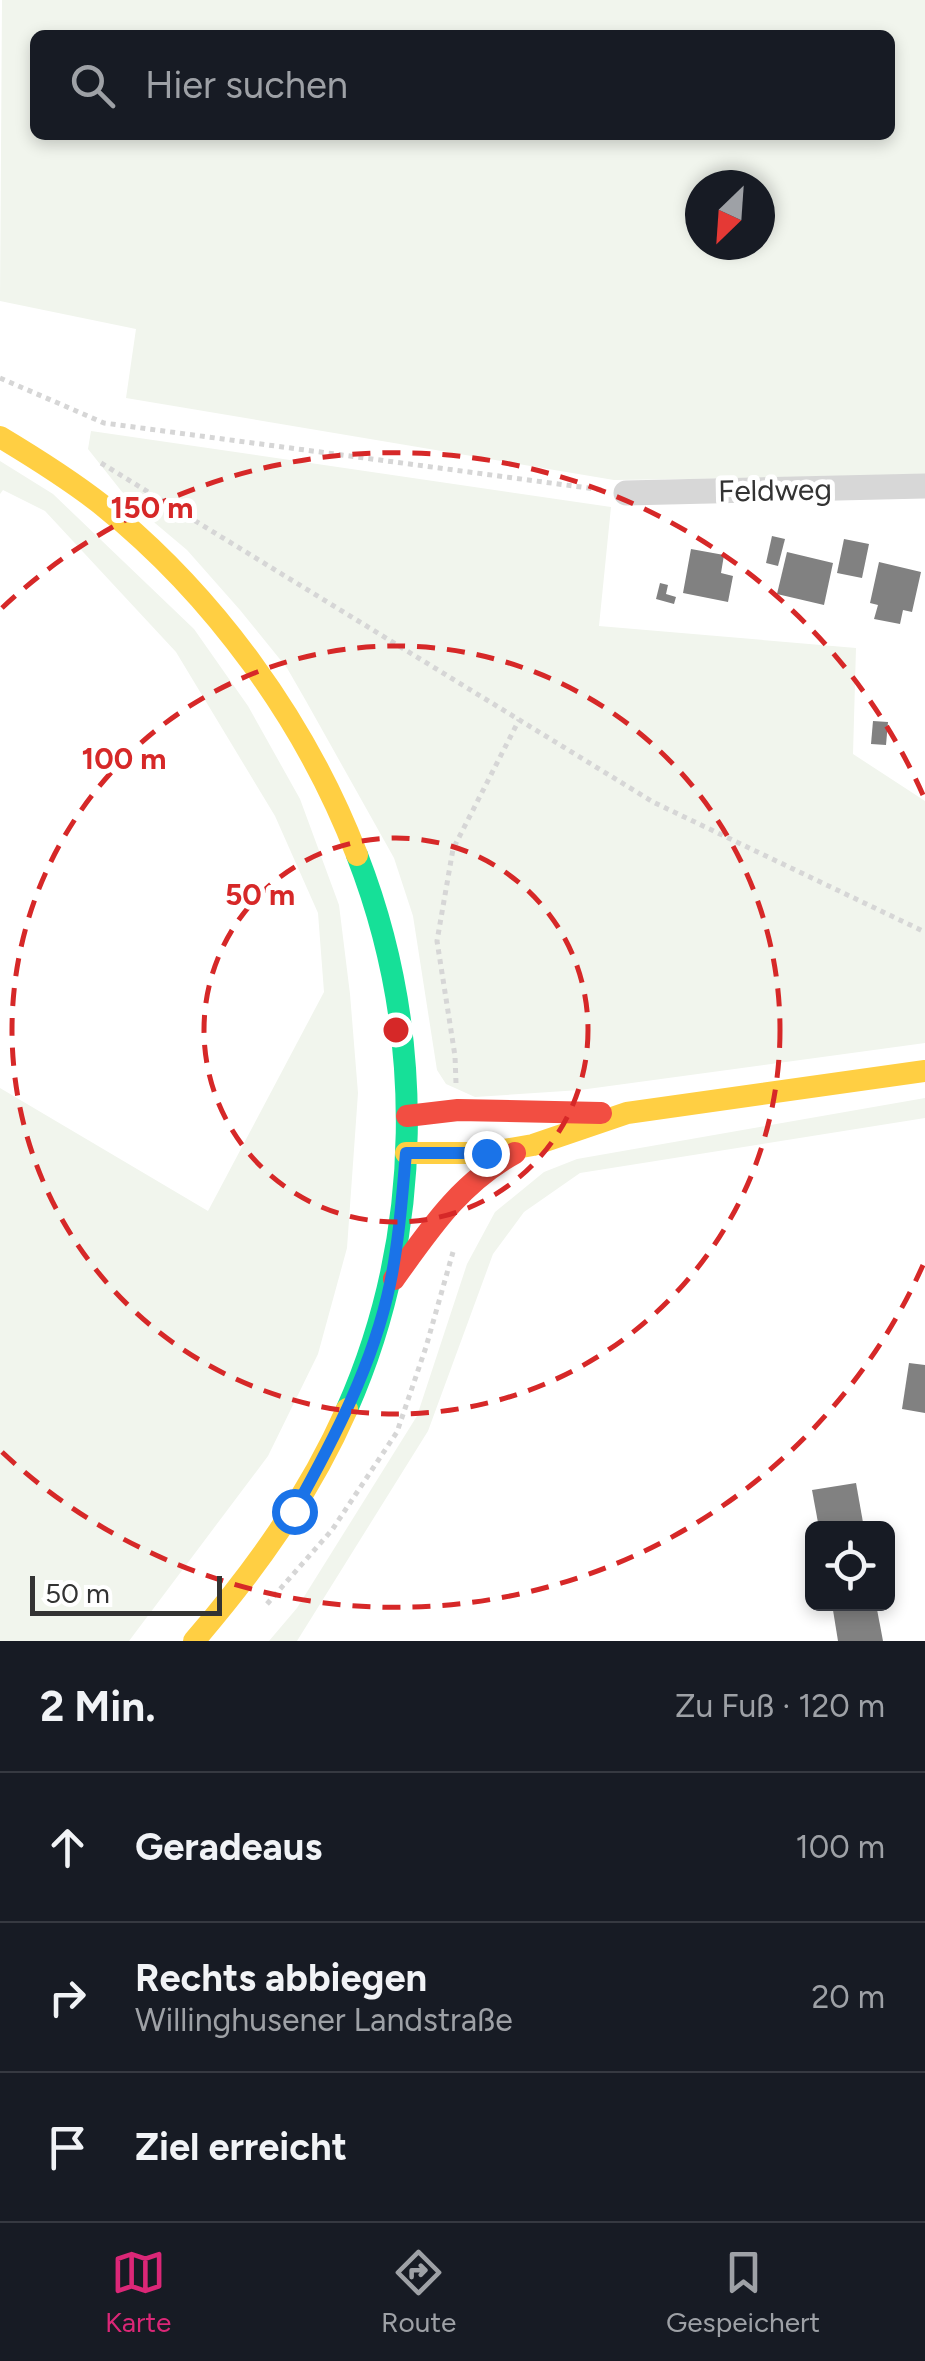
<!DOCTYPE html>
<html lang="de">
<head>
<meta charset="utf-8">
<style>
  :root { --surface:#171b24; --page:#242831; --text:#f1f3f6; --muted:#9ea1a6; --line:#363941; --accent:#db2777 }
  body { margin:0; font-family:Figtree,sans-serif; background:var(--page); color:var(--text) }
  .controls { position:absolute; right:30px; bottom:30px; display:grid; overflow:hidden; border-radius:15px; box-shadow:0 5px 15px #0003 }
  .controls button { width:90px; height:90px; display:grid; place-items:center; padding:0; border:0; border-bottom:2px solid var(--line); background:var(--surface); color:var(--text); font:50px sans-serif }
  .compass { position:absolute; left:685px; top:170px; width:90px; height:90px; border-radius:50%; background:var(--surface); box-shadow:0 5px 15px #0003; rotate:205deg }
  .scale { position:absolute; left:30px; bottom:25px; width:192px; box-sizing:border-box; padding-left:10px; border:5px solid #333; border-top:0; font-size:28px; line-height:35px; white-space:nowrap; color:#333; -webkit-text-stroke:8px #fff; paint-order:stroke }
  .stop { position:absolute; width:30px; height:30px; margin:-22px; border:8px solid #1a73e8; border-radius:50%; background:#fff }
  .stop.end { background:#1a73e8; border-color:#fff; box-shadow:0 2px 10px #0008 }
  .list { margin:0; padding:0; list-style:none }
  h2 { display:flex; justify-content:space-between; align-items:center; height:130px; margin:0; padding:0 40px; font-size:42px }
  h2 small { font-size:32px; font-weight:400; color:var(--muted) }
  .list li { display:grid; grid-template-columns:65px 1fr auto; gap:30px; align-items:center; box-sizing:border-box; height:150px; padding:0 40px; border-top:2px solid var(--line) }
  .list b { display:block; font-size:38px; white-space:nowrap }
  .list p { margin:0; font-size:32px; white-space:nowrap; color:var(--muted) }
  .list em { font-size:32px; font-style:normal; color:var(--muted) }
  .icon { flex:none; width:55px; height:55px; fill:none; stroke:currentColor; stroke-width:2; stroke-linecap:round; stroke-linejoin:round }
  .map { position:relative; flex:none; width:925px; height:1641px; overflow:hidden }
  .search { position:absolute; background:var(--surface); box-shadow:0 5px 15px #0003; left:30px; right:30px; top:30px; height:110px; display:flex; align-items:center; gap:25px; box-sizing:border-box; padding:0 35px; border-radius:15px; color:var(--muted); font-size:38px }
  .sheet { height:580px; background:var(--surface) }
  nav { display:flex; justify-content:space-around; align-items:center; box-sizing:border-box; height:140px; border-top:2px solid var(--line); background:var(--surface); font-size:28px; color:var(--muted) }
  nav a { display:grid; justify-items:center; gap:5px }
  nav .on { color:var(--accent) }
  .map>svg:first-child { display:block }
  .green { fill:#f1f5ed; fill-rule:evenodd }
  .building { fill:#818181 }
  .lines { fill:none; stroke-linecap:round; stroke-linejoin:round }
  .path { stroke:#d6d6d6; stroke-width:5; stroke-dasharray:5 5; stroke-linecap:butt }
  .street { stroke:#d7d7d7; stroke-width:25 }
  .fast { stroke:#16e098; stroke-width:22 }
  .slow { stroke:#ffcf43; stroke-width:22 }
  .jam { stroke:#f24e42; stroke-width:22 }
  .route { stroke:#1a73e8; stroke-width:12 }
  .ring { fill:none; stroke:#d62828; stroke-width:5; stroke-dasharray:18 12 }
  .labels { text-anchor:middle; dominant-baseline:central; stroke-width:10; stroke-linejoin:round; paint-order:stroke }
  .street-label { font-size:30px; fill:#333; stroke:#fff }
  .centre { fill:#d62828; stroke:#fff; stroke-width:5 }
  .ring-label { font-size:30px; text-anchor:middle; font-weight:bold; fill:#d62828; stroke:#fff; stroke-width:10; stroke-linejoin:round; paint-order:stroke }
</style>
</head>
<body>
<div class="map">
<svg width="925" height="1641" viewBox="0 0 925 1641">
  <rect width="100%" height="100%" fill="#fff"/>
  <g class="green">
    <path d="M2,0H925V476L614,480L126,398L136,329L0,301ZM35,35H890V135H35ZM700,185H760V245H700Z"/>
    <path d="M91,431L611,507L599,626L856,648L853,754L925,801V1043L580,1090L475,1097L446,1084L437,1070L413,916L394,858L306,701L287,668L240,610L187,550L130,502L88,449Z"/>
    <path d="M0,461L53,494L194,629L248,706L300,799L339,905L350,994L358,1093L347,1248L318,1354L268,1456L129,1641H0V1088L208,1211L324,992L318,913L275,816L176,652L45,511L3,490L0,494Z"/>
    <path d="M925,1098V1118L580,1173L524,1212L493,1254L428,1431L297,1641H269L297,1608L417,1416L467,1264L495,1212L544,1172L577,1159Z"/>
  </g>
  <g class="building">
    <path d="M772,536L785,539L778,566L766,563Z"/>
    <path d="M844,539L869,544L862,578L837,573Z"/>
    <path d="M691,549L724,555L721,573L733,576L728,602L683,593Z"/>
    <path d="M787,552L833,563L824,605L777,594Z"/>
    <path d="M879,562L921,572L912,612L903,610L900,624L874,619L878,605L870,603Z"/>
    <path d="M660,583L668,585L666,594L676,597L674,604L656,599Z"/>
    <path d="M873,721L888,722L886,745L871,744Z"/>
    <path d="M909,1363L925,1365V1413L902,1409Z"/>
    <path d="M856,1483L864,1528H819L812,1490Z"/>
    <path d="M832,1604H876L883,1641H838Z"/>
  </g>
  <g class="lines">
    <g class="path">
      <path d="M0,378L104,423L603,490"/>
      <path d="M101,463L653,802L925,932"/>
      <path d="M456,1083L455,1056L437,941L453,849L519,720"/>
      <path d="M267,1604L332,1530L397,1432L426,1347L453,1252"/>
    </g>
    <path class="street" d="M626,493L925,486"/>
    <path class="fast" d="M347,1409C424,1235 426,1032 357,855"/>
    <g class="slow">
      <path d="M0,437C35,458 70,480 102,505C214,595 306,722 357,855"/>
      <path d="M406,1153H487L533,1145L627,1113L925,1071"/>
      <path d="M194,1641C255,1570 309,1495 347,1409"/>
    </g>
    <g class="jam">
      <path d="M407,1116L458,1110L601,1113"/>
      <path d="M394,1279C430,1229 460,1183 515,1153"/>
    </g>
  </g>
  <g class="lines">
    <path class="route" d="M294,1511C334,1439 373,1365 390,1284C399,1241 402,1197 406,1153H486"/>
  </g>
  <g class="ring">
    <circle cx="396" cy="1030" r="192"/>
    <circle cx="396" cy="1030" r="384"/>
    <path d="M923 1265A577 577 0 0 1 2 1452M2 608A577 577 0 0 1 923 795"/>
  </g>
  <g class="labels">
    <g class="street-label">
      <text transform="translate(775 490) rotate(-1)">Feldweg</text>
    </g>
  </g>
  <circle cx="396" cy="1030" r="15" class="centre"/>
  <g class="ring-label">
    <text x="152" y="518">150 m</text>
    <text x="124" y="769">100 m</text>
    <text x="260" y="905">50 m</text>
  </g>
</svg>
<div class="controls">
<button><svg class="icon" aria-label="locate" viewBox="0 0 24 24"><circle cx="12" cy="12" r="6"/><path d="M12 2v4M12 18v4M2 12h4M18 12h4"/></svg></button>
</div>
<svg class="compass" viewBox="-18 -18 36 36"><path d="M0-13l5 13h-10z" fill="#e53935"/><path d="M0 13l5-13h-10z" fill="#9ea1a6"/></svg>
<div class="scale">50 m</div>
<div class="stop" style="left:294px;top:1511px"></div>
<div class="stop end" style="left:486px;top:1153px"></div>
<div class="search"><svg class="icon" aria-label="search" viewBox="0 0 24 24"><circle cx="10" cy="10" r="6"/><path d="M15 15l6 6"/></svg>Hier suchen</div>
</div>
<section class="sheet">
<h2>2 Min.<small>Zu Fuß · 120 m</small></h2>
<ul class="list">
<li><svg class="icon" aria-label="ahead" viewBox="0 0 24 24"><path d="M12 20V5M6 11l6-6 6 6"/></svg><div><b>Geradeaus</b></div><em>100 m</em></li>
<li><svg class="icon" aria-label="right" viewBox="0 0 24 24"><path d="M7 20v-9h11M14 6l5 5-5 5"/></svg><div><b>Rechts abbiegen</b><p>Willinghusener Landstraße</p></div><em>20 m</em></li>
<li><svg class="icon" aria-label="arrive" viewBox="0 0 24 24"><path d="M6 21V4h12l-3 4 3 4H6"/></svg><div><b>Ziel erreicht</b></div></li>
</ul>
</section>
<nav>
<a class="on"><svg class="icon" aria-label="map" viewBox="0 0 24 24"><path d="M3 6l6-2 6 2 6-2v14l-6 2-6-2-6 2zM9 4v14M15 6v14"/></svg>Karte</a>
<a><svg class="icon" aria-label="directions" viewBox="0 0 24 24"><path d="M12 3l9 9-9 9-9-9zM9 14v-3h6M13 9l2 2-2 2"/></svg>Route</a>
<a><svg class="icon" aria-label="saved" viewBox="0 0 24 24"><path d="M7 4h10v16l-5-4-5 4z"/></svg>Gespeichert</a>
</nav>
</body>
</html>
